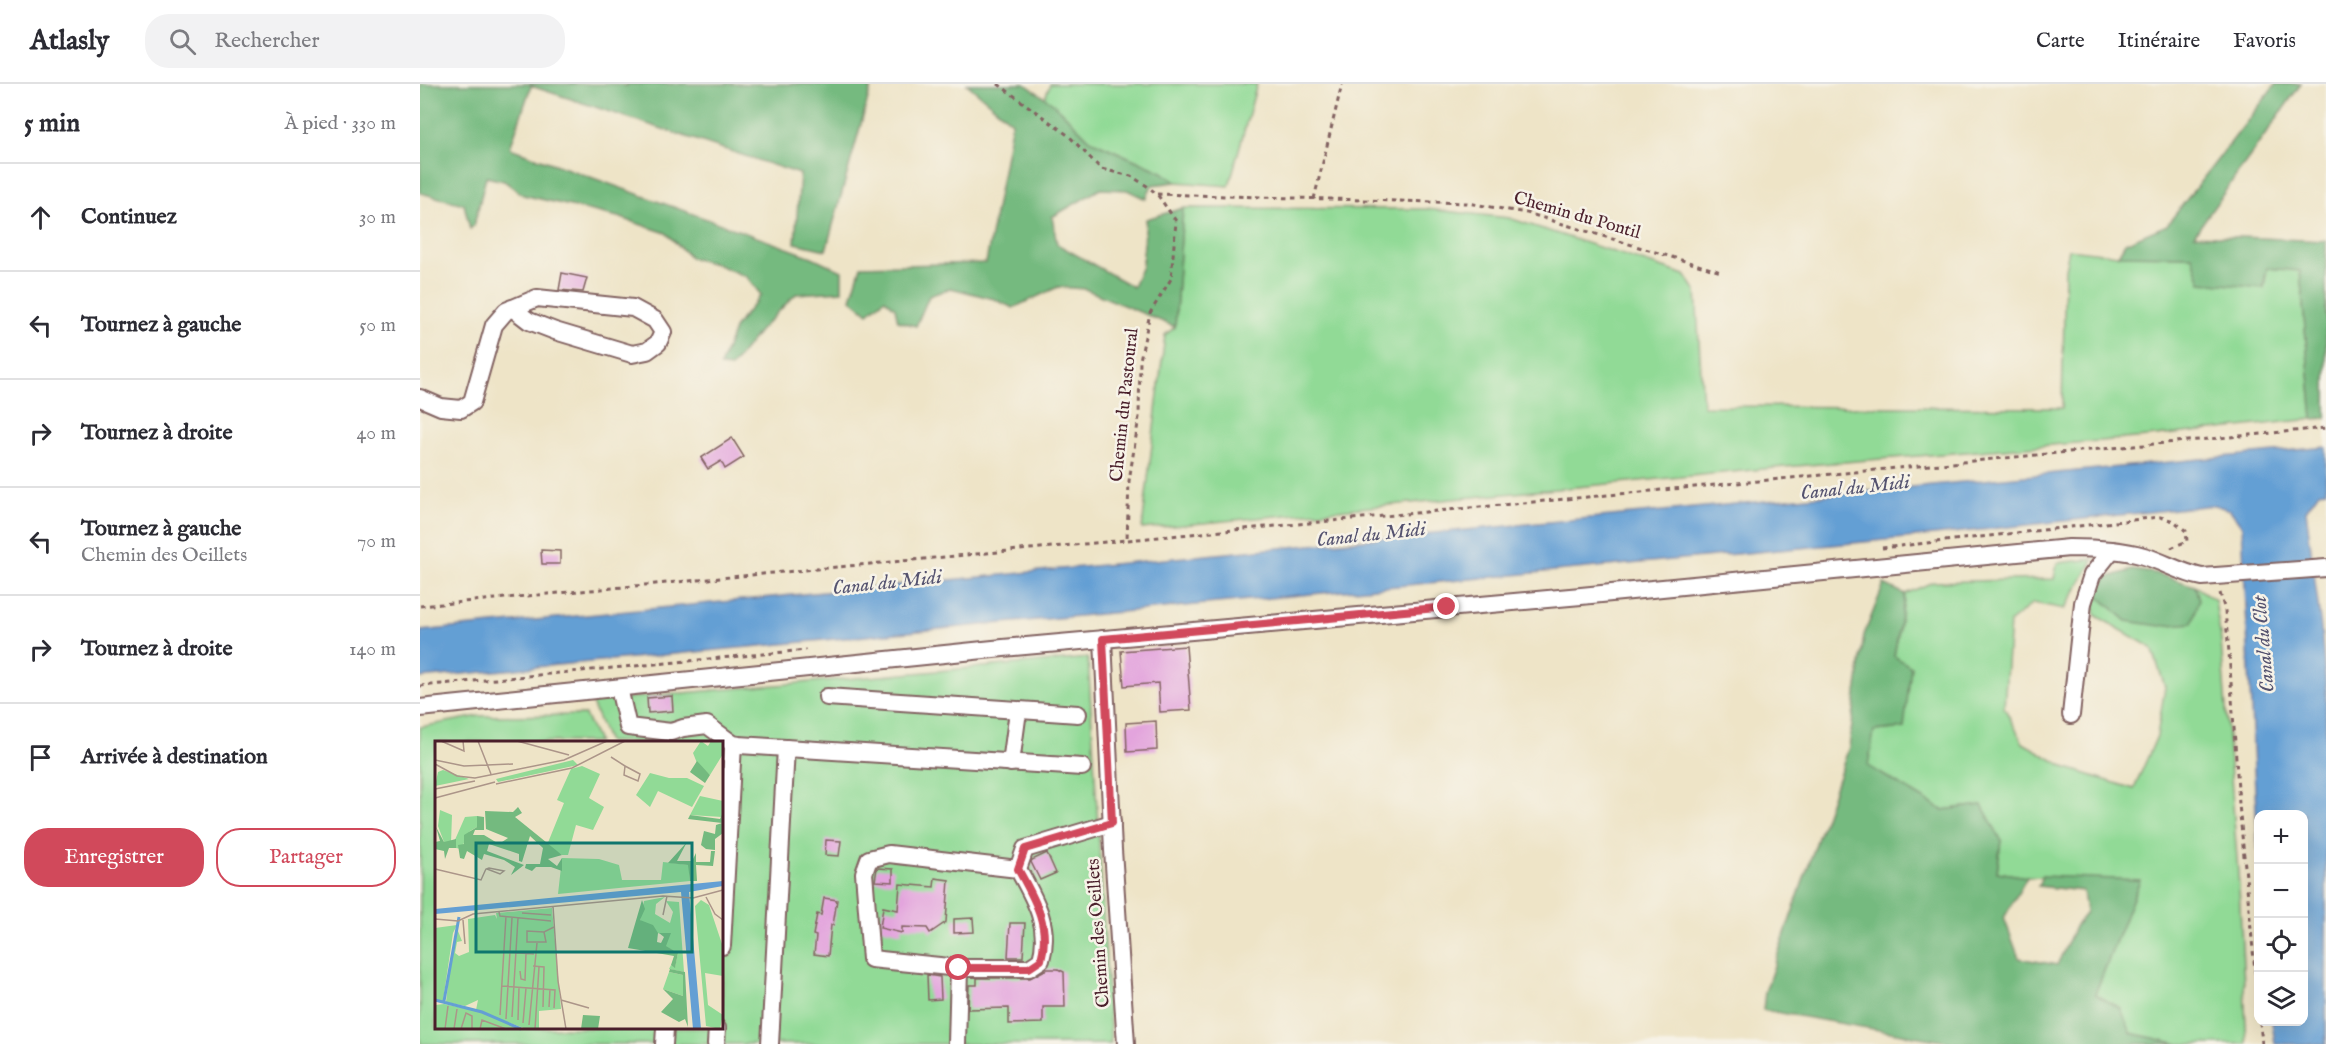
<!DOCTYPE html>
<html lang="fr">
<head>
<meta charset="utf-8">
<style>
  :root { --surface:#fff; --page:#f2f2f3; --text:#2b2b33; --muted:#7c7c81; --line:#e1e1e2; --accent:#d1495b }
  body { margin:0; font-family:"IM FELL English",serif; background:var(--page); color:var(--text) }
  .controls { position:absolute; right:18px; bottom:18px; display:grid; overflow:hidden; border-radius:12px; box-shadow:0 6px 24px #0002 }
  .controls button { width:54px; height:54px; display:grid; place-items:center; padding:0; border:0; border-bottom:2px solid var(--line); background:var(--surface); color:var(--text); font:30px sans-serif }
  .stop { position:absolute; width:18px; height:18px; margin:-14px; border:4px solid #d1495b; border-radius:50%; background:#fff }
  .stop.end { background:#d1495b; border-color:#fff; box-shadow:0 2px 6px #0008 }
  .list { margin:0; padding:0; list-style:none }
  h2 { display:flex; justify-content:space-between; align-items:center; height:78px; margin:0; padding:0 24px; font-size:26px }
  h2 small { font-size:20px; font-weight:400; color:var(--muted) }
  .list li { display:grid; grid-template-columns:39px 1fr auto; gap:18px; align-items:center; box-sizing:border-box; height:108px; padding:0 24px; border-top:2px solid var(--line) }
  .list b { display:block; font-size:22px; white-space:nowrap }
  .list p { margin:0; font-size:20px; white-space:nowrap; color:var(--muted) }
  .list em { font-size:20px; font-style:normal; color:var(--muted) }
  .actions { display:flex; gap:12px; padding:18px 24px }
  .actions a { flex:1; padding:14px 0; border:2px solid var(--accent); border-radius:24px; text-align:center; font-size:21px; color:var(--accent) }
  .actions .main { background:var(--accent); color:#fff }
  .icon { flex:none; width:33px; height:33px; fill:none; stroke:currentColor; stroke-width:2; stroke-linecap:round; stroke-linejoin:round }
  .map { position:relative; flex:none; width:1906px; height:960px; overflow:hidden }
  header { display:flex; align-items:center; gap:36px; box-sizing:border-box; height:84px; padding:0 30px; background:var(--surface); border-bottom:2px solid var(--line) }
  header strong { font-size:28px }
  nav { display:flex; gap:33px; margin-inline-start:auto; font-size:21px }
  .search { width:420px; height:54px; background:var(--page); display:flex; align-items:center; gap:15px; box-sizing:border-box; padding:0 21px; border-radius:24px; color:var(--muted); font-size:22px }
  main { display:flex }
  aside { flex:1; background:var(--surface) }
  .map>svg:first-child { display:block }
  .green { fill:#91da96; stroke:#6e7c60; stroke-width:1.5 }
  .forest { fill:#74ba7f; stroke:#5f6c55; stroke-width:1.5 }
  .water { fill:#649fd4; stroke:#575f80; stroke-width:1.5 }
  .building { fill:#e3a4dd }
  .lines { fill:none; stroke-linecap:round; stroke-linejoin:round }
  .minor-casing { stroke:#836462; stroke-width:20 }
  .path { stroke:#836462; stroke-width:3; stroke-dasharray:4.5 4.5; stroke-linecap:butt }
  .minor { stroke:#fff; stroke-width:16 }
  .route { stroke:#d1495b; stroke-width:8 }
  .labels { text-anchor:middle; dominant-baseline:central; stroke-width:5; stroke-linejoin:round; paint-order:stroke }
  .street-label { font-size:18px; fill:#4a1f2b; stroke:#f7f3e8 }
  .water-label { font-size:20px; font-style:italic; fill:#54526f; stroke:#f7f3e8 }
  .inset-river { fill:none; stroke:#649fd4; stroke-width:3 }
  .inset-road { fill:none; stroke:#ac9589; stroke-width:1.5 }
  .view { fill:#0f766e; fill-opacity:0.15; stroke:#0f766e; stroke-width:3 }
  .inset-edge { fill:none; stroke:#4a1f2b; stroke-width:3 }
</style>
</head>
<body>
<header>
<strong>Atlasly</strong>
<div class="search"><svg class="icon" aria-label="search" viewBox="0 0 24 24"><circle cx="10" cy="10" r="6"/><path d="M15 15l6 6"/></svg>Rechercher</div>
<nav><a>Carte</a><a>Itinéraire</a><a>Favoris</a></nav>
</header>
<main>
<aside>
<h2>5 min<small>À pied · 330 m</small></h2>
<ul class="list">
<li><svg class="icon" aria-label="ahead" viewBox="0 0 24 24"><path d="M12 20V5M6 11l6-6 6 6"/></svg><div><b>Continuez</b></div><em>30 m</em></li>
<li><svg class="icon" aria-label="left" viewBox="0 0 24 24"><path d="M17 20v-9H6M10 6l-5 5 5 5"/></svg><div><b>Tournez à gauche</b></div><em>50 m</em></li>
<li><svg class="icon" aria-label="right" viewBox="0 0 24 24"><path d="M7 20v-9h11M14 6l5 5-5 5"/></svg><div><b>Tournez à droite</b></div><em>40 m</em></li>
<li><svg class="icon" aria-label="left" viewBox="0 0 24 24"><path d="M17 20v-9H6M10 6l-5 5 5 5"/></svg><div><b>Tournez à gauche</b><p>Chemin des Oeillets</p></div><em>70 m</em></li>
<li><svg class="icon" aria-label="right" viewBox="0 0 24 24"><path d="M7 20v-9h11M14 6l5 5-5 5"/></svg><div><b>Tournez à droite</b></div><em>140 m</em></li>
<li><svg class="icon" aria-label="arrive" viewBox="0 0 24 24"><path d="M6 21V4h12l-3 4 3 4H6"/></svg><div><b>Arrivée à destination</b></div></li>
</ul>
<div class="actions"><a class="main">Enregistrer</a><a>Partager</a></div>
</aside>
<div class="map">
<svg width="1906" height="960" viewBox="0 0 1906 960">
  <rect width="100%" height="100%" fill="#f7f3e8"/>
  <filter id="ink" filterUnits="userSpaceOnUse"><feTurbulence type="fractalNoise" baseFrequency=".0167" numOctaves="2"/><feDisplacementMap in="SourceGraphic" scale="12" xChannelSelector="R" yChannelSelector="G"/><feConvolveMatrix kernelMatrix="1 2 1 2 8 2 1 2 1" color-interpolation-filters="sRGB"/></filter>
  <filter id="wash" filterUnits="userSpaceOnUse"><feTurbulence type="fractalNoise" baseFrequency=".008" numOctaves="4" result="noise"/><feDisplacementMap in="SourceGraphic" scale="24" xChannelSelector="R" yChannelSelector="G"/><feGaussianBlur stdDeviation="1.35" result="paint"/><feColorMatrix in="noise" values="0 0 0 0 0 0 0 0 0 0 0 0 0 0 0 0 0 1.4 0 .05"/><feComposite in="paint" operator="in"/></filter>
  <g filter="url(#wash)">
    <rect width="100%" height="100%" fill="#eee4c7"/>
    <g class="green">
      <path d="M630,0H837L809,102L756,98L742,88L670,56L634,20L625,14Z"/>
      <path d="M763,124L1006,125L1089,134L1265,191L1276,207L1283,322L1642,324L1645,185L1649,165L1698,171L1772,172L1844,204L1847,184L1880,186L1893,335L1727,353L1364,383L722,445L745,251L755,243Z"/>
      <path d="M1674,475L1645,525L1613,519L1590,538L1584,623L1603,659L1647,684L1714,705L1737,652L1745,603L1732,564L1675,531L1676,510L1707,537L1779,516L1775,502L1795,516L1801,557L1819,802L1827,960H1759L1710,949L1701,925L1675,910L1720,796L1607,793L1577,788L1581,756L1562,721L1522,726L1447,682L1454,647L1484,644L1474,572L1485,510L1513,498L1634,495L1637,479Z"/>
      <path d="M668,574L691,960H0V643L59,632L165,631L178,658H16V944H302V658H188L171,617Z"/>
    </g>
    <g class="forest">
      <path d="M0,0H197L207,2V0H452L406,166L375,159L380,90L111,2L90,64L392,173L422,187V207L376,210L340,246L311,283L300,282L315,243L341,211L327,193L296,180L271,174L246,149L198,133L103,111L84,97L66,93L54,141L50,145L44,120L0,109Z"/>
      <path d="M547,0H605L634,20L670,56L742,88L756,98L732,101L726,115L707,106L680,105L632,133L637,160L713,203L722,182L726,135L763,124L755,243L665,205L638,203L593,224L574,215L531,204L509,212L496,242L478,237L475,224L465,215L448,229L431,215L441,182L566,179L592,38Z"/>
      <path d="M1856,0H1881L1774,151L1906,157V334L1893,335L1880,187L1847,184L1843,204L1781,198L1772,172L1698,171L1705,159L1747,141Z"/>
      <path d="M1712,486L1735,489L1775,502L1779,516L1772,539L1740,542L1707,537L1676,510L1686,494Z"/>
      <path d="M1464,500L1485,510L1474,572L1491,583L1484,644L1454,647L1448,682L1522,726L1562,721L1581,756L1577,788L1607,793L1584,834L1599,874L1637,881L1656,841L1666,829L1663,807L1618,802L1622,792L1720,796L1675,910L1701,925L1711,949L1759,960H1540L1343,926L1345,908L1429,663L1444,551Z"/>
    </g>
    <path class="water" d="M1906,363V407L1899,408L1886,426L1901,544L1906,605V960H1855L1852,938H1884V730H1838V766L1822,442L1810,426L1794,421L1486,454L0,594V547Z"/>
    <g id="blocks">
      <g class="building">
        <path d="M142,189L167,194L163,208L139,206Z"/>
        <path d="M312,354L324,373L305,385L301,377L288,385L281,374Z"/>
        <path d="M121,466L140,467V480H122Z"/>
        <path d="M766,562L771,626L740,628L738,599L704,602L701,567Z"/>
        <path d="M252,612L253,627L228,629L227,614Z"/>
        <path d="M736,637L737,666L707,668L706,639Z"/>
        <path d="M406,756L421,757L419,772L405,771Z"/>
        <path d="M627,769L636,789L620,796L611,778L612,776Z"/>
        <path d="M457,784L473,785V798L455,797Z"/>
        <path d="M515,794L529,796L526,838L510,849L507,844L482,843V849L460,844L463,823L478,826L480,800L514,803Z"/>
        <path d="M404,814L417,816L413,841H411L408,872L394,870L396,852L393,851L397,830L401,831Z"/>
        <path d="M553,834L554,848L534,849V835Z"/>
        <path d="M590,839H605L603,873H588Z"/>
        <path d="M627,885H638L644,888L645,923H623V939L589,940V924L548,925L549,901H557V894H610Z"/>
        <path d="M507,891L520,893L521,915L508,916Z"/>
      </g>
    </g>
  </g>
  <g filter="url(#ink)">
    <use href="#blocks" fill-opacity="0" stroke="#836462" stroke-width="1.5"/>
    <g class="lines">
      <defs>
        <g id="minor">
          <path d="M0,314L21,323L41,325L52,318L74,241L86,227L117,214L213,224L235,236L243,248L238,259L227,267L212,270L135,247L109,237L92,224"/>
          <path d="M683,555L693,766L706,960"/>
          <path d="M199,604L208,643L251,648L263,644L287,641L313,660L319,661L662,683"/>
          <path d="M407,613L658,630"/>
          <path d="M0,624L583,564L1161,512L1649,464C1674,464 1700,465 1724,472C1744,478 1761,489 1782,493L1906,484"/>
          <path d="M1651,631L1663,519L1672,491L1692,466"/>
          <path d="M591,679L598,627"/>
          <path d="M598,785C614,814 631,841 621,876L609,884H539L451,875L444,789L449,775L469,770L598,785L605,765L692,739"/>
          <path d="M302,862L313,660"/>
          <path d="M244,960L245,944"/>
          <path d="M296,960L297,944"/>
          <path d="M350,960L366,664"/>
          <path d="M537,960L539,884"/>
        </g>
      </defs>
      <use href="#minor" class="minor-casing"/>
      <g class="path">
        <path d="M578,0L649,52L681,85L711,92L727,102L737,110L756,137L751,195L730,229L720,276L719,333L709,397L707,456"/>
        <path d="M737,110L1047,119L1107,129L1301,188"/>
        <path d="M894,115L922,0"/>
        <path d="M1462,464L1740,433L1754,437L1766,447L1767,457L1751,464"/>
        <path d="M1800,509L1805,527L1809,568L1819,720L1838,918"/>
        <path d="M0,522L1906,344"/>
        <path d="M0,602L386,566"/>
        <path d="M1840,938L1842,960"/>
      </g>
      <use href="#minor" class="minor"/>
    </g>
  </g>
  <g class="lines" filter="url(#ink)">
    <path class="route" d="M539,884H609L621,876C631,841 614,814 598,785L605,765L692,739L683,555L1027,523"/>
  </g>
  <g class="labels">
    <g class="street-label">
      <text transform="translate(1157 132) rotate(16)">Chemin du Pontil</text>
      <text transform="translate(705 321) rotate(-84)">Chemin du Pastoural</text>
      <text transform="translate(679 849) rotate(-94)">Chemin des Oeillets</text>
    </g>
    <g class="water-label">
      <text transform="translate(1435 404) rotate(-6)">Canal du Midi</text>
      <text transform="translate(951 451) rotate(-6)">Canal du Midi</text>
      <text transform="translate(467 499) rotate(-6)">Canal du Midi</text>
      <text transform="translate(1844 560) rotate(-95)">Canal du Clot</text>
    </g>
  </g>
  <g transform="translate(15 657)">
    <rect width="288" height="288" fill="#eee4c7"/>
    <path d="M266,0L273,5L276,0L288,1V13L275,34L262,22L258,12ZM138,19L143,24L63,41L61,38ZM147,25L165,33L154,57L169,66L158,89L141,84L133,114H127L112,104L129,62L122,59L136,28ZM8,29L34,38L0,45L3,31ZM215,32L234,37H252L269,45L257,66L223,50L215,66L201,54ZM265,55L288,60L287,76L255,74ZM5,69L17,74L16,102L9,101L3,85ZM42,75V86L35,90L26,108L21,107L19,101L30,76ZM127,117L164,118L184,124L187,139H226L228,121L254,124L255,140L123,153ZM230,156L221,163L220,173L235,182L238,171L231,160L244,161L249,231L234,228L236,224L240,226L243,212L230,205L235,193L219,192L205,179L209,160ZM266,159L274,164L288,206V235L270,232L273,264L288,274L285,288L271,285L260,165ZM117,167L126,268L104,270V288H91L41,269L43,259L30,265L11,261L15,225L21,192L23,190L27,200L22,201L20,212L24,215L34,211L33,178L60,174L62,178L61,172ZM22,184L18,192L8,260L0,258V187ZM234,231L248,234V255L228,248ZM9,263L46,271L87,288H0V264Z" fill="#91da96"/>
    <path d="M262,20L275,34L270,42L255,31ZM83,66L87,72L80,76L127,114L113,118L122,125L127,117V130L116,126H101L97,130L90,127L91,123H105L108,107L95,95L87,121L84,120V113L54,103L52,110L89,124L76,134L80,126L69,119L49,113L47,119L32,110L29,118L25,117L23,104L29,103V94L42,86V75L49,76V89H40L38,94H49L64,103L73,97L51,88L50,70L78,71ZM288,71V92L280,98V109L271,108L266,104L269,90L280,93L281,84L287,82L253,78L255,74L285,78ZM1,86L9,101L21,98V107H14L10,118L9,110L0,108V101L5,100ZM252,101L242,120H257L261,112V121H275L276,110H280L278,125L261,124L262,140H255L253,124L233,122ZM207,159L210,168L205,179L218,184L223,192L222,201L226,202L229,196L224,192H236L231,205L243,212L240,227L236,224L239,215L193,207ZM235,228L250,231L253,286L250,278L244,281L226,271L238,258L228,248L248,255V234L234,231ZM148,274L165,275L163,288H146Z" fill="#74ba7f"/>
    <path d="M288,140V145L254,151L266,288H258L246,151L0,173V168Z" fill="#649fd4"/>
    <path class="inset-river" d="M0,259L47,271L86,288M9,260L24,176"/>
    <path class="inset-road" d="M6,0L29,10L28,0M43,0L56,33M82,0L134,14M176,16L190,25L189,34L203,40L205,33L190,25M0,19L29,25L78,23M0,23L22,35L40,37L129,19L172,0M61,43L137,27L190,0M0,48L40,40M0,57L60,41M0,128L46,139L50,130L51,128L54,127L69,130L65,133L52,128M271,156L280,173L288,179M118,165L123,240L131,288M64,171L65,175L116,180M87,172L116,174M228,174L232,155M0,178L23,180L38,173L228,155L258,157L288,149M28,179L30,203M109,191L111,201H92V190L109,191L119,186M69,211L99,213M98,225L109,226L108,266M85,230L86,238L90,239L91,212M67,245L120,249L119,267M126,259L154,267M114,266L115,248M65,274L71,175M77,276L83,177M71,278L77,177M83,279L84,246M88,282L91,247M94,284L102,202M10,288L13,265M19,288L22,268M26,288L31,272L37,275V288M45,288L47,279L71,288M100,288L104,226"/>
    <path class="view" d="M41,102H257V211H41Z"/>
    <rect width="288" height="288" class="inset-edge"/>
  </g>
</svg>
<div class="controls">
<button>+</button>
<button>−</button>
<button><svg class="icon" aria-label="locate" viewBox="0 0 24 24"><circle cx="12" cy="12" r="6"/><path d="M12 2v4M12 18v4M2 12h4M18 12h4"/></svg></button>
<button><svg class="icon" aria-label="layers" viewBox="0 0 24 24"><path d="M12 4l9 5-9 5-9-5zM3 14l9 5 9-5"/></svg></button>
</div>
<div class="stop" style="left:539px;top:884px"></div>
<div class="stop end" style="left:1027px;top:523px"></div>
</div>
</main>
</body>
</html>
